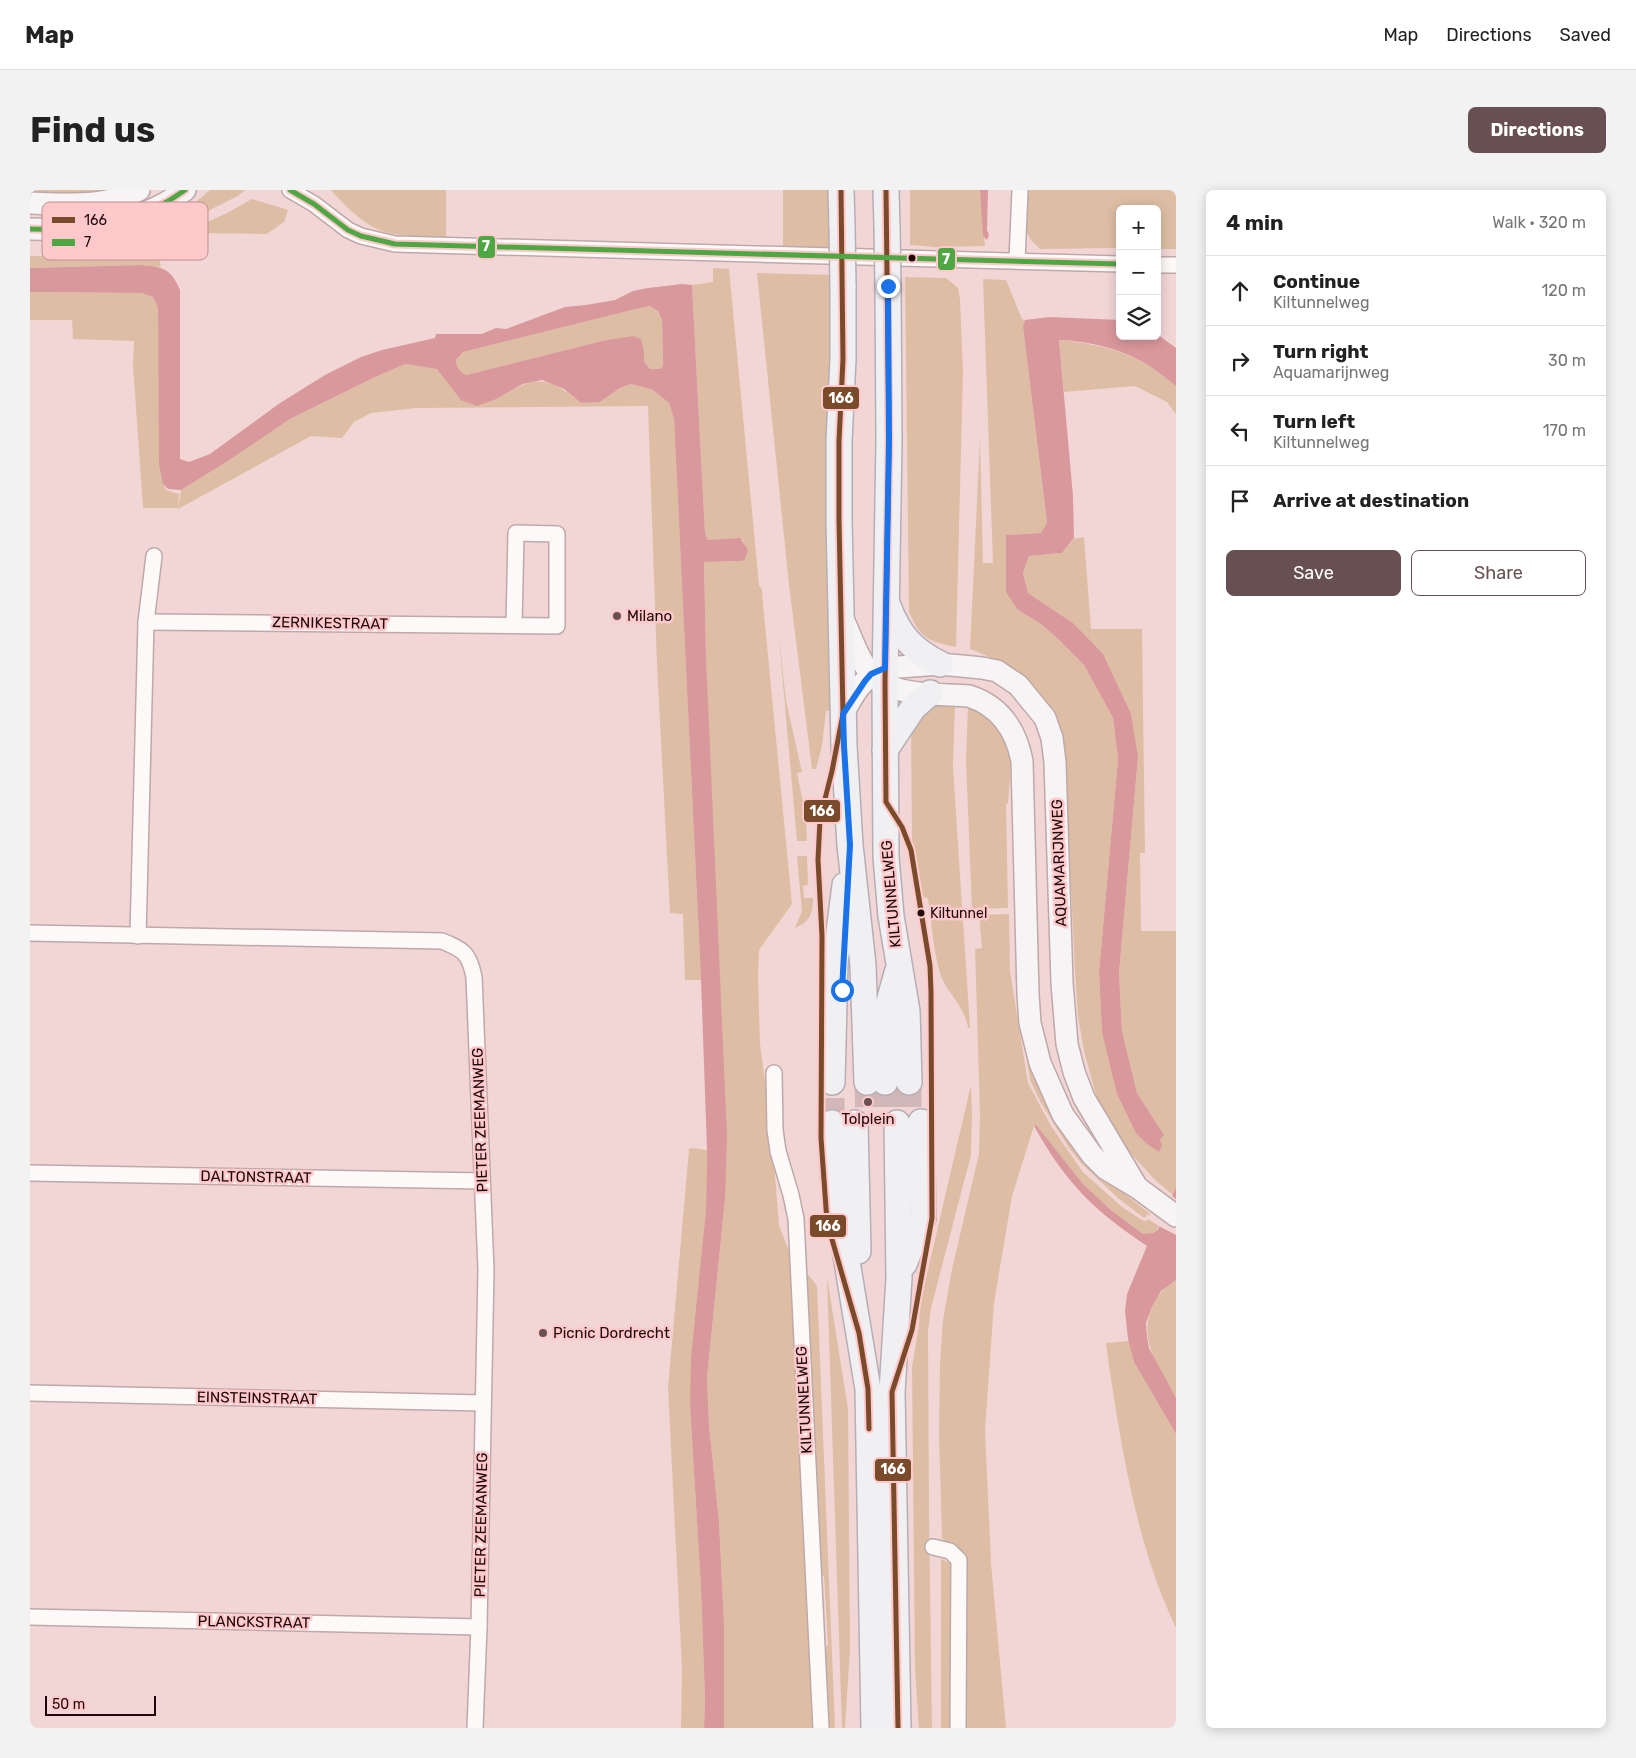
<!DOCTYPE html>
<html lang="en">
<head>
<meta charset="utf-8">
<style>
  :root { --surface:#fff; --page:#f2f2f2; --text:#222; --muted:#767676; --line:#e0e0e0; --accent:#685052 }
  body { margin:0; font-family:Rubik,sans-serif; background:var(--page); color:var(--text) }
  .controls { position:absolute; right:15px; top:15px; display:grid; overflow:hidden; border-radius:8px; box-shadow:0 2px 12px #0003 }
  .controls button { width:45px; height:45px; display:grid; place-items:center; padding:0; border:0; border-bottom:1px solid var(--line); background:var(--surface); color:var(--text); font:25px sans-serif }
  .scale { position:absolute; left:15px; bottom:12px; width:111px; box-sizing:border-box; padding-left:5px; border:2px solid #1e080b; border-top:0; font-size:14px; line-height:18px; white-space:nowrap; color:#1e080b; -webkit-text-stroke:4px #ffc9cb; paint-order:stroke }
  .stop { position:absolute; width:15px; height:15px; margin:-11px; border:4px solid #1a73e8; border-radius:50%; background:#fff }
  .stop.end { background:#1a73e8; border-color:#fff; box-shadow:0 1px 5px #0008 }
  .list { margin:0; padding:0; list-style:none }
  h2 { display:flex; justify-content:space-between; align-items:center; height:65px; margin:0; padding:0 20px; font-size:21px }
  h2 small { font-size:16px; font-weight:400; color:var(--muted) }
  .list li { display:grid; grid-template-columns:32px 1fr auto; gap:15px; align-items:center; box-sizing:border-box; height:70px; padding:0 20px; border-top:1px solid var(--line) }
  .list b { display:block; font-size:19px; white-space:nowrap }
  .list p { margin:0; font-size:16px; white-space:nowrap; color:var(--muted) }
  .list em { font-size:16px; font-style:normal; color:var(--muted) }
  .actions { display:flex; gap:10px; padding:15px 20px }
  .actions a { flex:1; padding:11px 0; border:1px solid var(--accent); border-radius:8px; text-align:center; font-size:18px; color:var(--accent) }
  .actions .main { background:var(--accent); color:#fff }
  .icon { flex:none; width:28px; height:28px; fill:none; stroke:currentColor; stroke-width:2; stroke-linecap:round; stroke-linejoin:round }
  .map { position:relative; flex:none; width:1146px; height:1538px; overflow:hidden; border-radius:8px }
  header { display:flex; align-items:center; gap:30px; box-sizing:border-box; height:70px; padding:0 25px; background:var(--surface); border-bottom:1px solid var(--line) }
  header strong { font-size:24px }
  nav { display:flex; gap:28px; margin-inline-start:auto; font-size:18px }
  .intro { display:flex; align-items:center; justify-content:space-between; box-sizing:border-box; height:120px; padding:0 30px }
  h1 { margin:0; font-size:35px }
  .button { padding:12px 22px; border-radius:8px; background:var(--accent); color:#fff; font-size:18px; font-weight:700 }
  main { display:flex; gap:30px; padding:0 30px }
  aside { flex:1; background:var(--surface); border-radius:8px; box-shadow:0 2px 12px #0003 }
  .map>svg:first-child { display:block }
  .green { fill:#ddbea4 }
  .water { fill:#d9989c; fill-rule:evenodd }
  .pier { fill:#f2d6d6 }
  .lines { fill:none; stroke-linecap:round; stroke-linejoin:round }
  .primary-tunnel { stroke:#d2b7b8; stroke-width:25; stroke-dasharray:25 12; stroke-linecap:butt }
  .street-casing { stroke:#bfa8a8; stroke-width:18 }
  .secondary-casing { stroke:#bfa8a8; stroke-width:24 }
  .primary-casing { stroke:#b7adb4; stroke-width:28 }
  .street { stroke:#fdf9f9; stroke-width:15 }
  .secondary { stroke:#f7f4f5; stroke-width:21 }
  .primary { stroke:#f0f0f3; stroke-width:25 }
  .primary-bridge-casing { stroke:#b7adb4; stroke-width:28; stroke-linecap:butt }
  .primary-bridge { stroke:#f0f0f3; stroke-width:25 }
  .bus-1-casing { stroke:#ffc9cb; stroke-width:9 }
  .bus-2-casing { stroke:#ffc9cb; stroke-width:9 }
  .bus-1 { stroke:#7a4b2a; stroke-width:5 }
  .bus-2 { stroke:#4ea743; stroke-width:5 }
  .route { stroke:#1a73e8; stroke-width:6 }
  .bus-dot { fill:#1e080b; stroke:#ffc9cb; stroke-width:2 }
  .poi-dot { fill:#685052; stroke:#ffc9cb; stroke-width:2 }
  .labels { text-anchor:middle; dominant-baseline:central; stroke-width:5; stroke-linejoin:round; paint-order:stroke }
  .bus-label { font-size:14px; fill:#1e080b; stroke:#ffc9cb; text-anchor:start }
  .poi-label { font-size:15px; fill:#1e080b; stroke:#ffc9cb; text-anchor:start }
  .street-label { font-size:15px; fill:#1e080b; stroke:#ffc9cb }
  .key { fill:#ffc9cb; stroke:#bc8f91; stroke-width:1 }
  .key-label { font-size:14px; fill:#1e080b }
  .line-badge { stroke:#ffc9cb; stroke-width:2 }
  .badge-label { font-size:14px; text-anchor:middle; font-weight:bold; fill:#fff }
</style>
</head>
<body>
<header>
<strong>Map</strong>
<nav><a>Map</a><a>Directions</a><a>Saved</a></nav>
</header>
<div class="intro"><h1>Find us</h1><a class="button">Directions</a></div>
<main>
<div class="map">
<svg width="1146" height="1538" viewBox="0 0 1146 1538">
  <rect width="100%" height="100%" fill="#f2d6d6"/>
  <g class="green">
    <path d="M0,0H86L83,2L0,7Z"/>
    <path d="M180,0H215L208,6C165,27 122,51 73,52L90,48L153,23Z"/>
    <path d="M301,0H416V47C398,47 366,47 349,40C331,32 314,15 301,0Z"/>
    <rect x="753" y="0" width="54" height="58"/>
    <path d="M880,0H950L955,56L905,57L880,55Z"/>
    <path d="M998,0H1146V59H1127V19H1090V58L1010,59L1001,50L996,41Z"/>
    <path d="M222,9L258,20L254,32L237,44L162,43V39L197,23Z"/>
    <path d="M127,54L131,77L112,75L0,78V66C42,66 86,69 127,54Z"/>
    <path d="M683,78L699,79L729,395L732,400L733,414L762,714L729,760L728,785L730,854L741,936L749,1035L760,1064L766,1157L783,1538H694V1433L689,1332L679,1235L677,1188L695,1009L676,466L674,372L712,371L714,355L713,350H678L675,343L662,95L683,92Z"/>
    <path d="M727,83L806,85L801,520L796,521L792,556L786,579H782L759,395Z"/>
    <path d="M875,87L916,88L928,98L930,109L933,181L926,457C898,451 891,449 879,422Z"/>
    <path d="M953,89L976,90L992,129L995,130L993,137L1017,334L1011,343L976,345L988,420L1011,434L1028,449L1054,475L1083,528L1088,569L1069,782L1072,842L1130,950L1134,945L1107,903L1092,841L1089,783L1108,567L1055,446L1043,433L998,403L993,383L999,366L1032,363L1044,349L1054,347L1061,439H1112L1115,663H1110L1111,741H1146V997L1143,1005L1126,991L1095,957L1067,909L1054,861L1048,826L1045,781L1034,551C1029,540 1025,526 1018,515C995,482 976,473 940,459L950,248L953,373H963Z"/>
    <path d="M0,102L112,103L123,107L128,118L133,294L136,300L149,304L148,318H113L103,175L104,151L43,149L42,130H0Z"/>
    <path d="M621,116L628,121L632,130L633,176L630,179H620L614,172V162L572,151L436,185C430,182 426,178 426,170L433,162L602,120Z"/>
    <path d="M1029,150C1062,153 1094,160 1121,177C1130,183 1138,190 1146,196V224L1137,212L1105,196L1034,202Z"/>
    <path d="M375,174L408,179L419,194L466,209C505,187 514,183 551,213L570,212L590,198L601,194L623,200L639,213L644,228L671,790H655L653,724L640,723L627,474L618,216L386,218L341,223L324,232L312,248L281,246L148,319L151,300L198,271L260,229L343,188Z"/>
    <path d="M748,437L756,511L772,582L767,583L776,627L777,651H767Z"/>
    <path d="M925,511L923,577L940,838L938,837C933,813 919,806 911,786C903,762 902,734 898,709L893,706L882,651L881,538L894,515Z"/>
    <path d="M938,515L957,525L974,545L982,564L978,613L976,614L978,718L942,719L936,571Z"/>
    <path d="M767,666H777L778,695L773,696L774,708H783C783,723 780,732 765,738L772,721Z"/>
    <path d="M979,724L980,781L998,893L1021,936L1053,982L1092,1017L1112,1030L1116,1031L1118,1029L1129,1036C1127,1044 1120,1044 1113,1044L1081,1020L1053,994L1006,936H1004L982,1006L964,1113L955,1240L961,1373L976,1538H935V1407L919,1355L912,1348L909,1245L910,1172L913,1130L922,1079L949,964L950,924L945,759L952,758L949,725Z"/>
    <path d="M984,778L997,848L1060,971L1090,1000L1120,1024L1119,1026L1117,1024L1115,1028H1114L1088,1008L1052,974L1039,958L1011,913L1000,890Z"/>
    <path d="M941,895L942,926L941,965L901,1118L898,1141L899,1322L902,1538H889L885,1480L882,1177L889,1135L890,1114Z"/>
    <path d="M661,958L677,960L676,1020L660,1216L671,1398L675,1509L674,1538H651L652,1478L638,1198L659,959Z"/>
    <path d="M776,1082L787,1096L805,1538H797L794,1460L798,1455L794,1386L789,1382Z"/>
    <path d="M797,1087L818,1219L820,1458L815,1538H812Z"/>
    <path d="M1146,1090V1208C1129,1178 1105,1146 1125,1112C1130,1102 1136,1096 1146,1090Z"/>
    <path d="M1099,1151L1104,1172L1146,1244V1438C1115,1373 1100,1303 1088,1233C1084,1206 1079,1180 1076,1153Z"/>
    <path d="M911,1369L920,1373L921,1375L920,1465L922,1538H911Z"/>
  </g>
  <g class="water">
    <path d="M950,0H958L957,40L959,45L957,50L953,46Z"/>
    <path d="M112,75C134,77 141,79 150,100V269L159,272L180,264L250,213L295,185L331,167L352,160L405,148L406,144H452L466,138L476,139L535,117L556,115L585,110L603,101L618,98L652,94L662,95L675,343L678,350L710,348L718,360L715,369L712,371L674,372L676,466L697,947L695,1009L677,1188L679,1235L689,1332L694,1433V1538H674L675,1509L671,1398L660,1216L661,1168L676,1020L677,959L671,790L644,229L639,213L623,200L601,194L590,198L570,212L551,213L534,199L512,190L493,194L466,209L447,216L431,210L407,179L375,174L343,188L260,229L198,271L151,300L138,299L133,294L129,274L128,118L123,107L112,103L0,102V78ZM620,116L628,121L632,130L633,176L630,179H620L614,172V162L611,149L603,146L572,151L436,185C430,182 426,177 426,170L433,162L602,120Z"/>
    <path d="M1019,127L1090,130V146H1127V144L1146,158V196C1138,190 1130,183 1121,177C1095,160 1061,151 1029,150L1043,306L1044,348L1032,363L999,366L993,383L998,403L1043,433L1073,464L1101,524L1108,567L1089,783L1092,841L1107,903L1134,945L1130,950L1132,956L1129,962L1117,954L1106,943L1087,904L1072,842L1069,782L1088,569L1083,528L1054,475L1028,449L1011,434L988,420L976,402V345L1011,343L1017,333L993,137L995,130Z"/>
    <path d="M1006,935L1053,994L1081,1020L1113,1044L1123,1043L1128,1040L1146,997V1090L1131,1101L1122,1117L1116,1133L1117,1146L1119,1158L1146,1208V1244L1104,1172L1098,1149L1095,1121L1097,1104L1117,1056C1063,1020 1036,993 1004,936Z"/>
  </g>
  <path class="pier" d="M1141,1005L1146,1009V1045L1127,1035Z"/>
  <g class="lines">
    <g class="primary-tunnel">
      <path d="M837,892L838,933"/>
      <path d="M855,892V933"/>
      <path d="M879,892V933"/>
      <path d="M802,933V892"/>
    </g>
    <defs>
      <g id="street">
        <path d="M260,0L284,14L318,40L331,46L365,54L1090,74"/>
        <path d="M987,71L990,0"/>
        <path d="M1127,75H1146"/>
        <path d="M116,432L527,436V344L486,343L484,435"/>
        <path d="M0,743L412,751C434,760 439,763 444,787L456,1080L449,1437L445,1538"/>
        <path d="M108,746L116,432L124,366"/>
        <path d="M744,883L745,940L748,961L761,1005L766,1029L791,1538"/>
        <path d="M0,983L452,991"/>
        <path d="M0,1203L453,1213"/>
        <path d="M903,1357L920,1361L929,1370L928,1538"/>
        <path d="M0,1427L449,1437"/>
      </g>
      <g id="secondary">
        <path d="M0,13C36,14 76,18 109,0"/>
        <path d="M0,39C17,39 34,41 51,39C83,37 129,21 155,0"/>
        <path d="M812,427C820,443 825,461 835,476C855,509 906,503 939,506C970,516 986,540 992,571L998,804L1000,833L1010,873L1033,925L1062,965L1076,979L1108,998L1146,1026"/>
        <path d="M813,524C823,505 834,485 855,478L910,474L952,478L967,481L988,495L1015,528L1022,548L1025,572L1032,793L1037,854L1044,882L1054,908L1107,997"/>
      </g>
      <g id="primary">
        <path d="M811,0L812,36"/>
        <path d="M856,0L857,37"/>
        <path d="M813,95V169L809,251V330L814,556L820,655L833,775L837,892"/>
        <path d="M858,96L859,250L855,493L856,667L861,726L877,821L879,892"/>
        <path d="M858,416C869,445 882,460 910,474"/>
        <path d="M855,560L883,518L900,503"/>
        <path d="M802,892L805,773L815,695"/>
        <path d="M855,892L854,830L867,783"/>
        <path d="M802,933L803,985L808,1017L838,1199L844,1538"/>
        <path d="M825,933L828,1061"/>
        <path d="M867,933L869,1088L862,1202L868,1538"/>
        <path d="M874,1074L893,1028L891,932"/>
      </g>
    </defs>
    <use href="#street" class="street-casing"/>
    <use href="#secondary" class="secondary-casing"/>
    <use href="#primary" class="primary-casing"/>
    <use href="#street" class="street"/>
    <use href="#secondary" class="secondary"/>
    <use href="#primary" class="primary"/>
    <defs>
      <g id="primary-bridge">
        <path d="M812,36L813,95"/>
        <path d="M857,37L858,96"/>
      </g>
    </defs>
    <use href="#primary-bridge" class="primary-bridge-casing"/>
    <use href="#primary-bridge" class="primary-bridge"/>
    <defs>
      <g id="bus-1">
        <path d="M811,0L813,169L809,251V330L813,524L802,581L790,629L788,670L792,746L791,948L797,1032L829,1143L838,1199L839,1239"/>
        <path d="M856,0L859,250L855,493L856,612L872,637L881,660L900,776L901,802L902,1028L882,1140L862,1202L868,1538"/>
      </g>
      <g id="bus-2">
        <path d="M260,0L284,14L318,40L331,46L365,54L1090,74"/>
        <path d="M0,39C14,39 29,40 43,40C83,37 122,24 155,0"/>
      </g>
    </defs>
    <use href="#bus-1" class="bus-1-casing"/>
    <use href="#bus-2" class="bus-2-casing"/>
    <use href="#bus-1" class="bus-1"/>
    <use href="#bus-2" class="bus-2"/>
  </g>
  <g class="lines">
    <path class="route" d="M812,800L820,655L814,556L813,524L835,491L841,484L855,478L859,250L858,96"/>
  </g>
  <g class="bus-dot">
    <circle cx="882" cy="68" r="4.5"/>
    <circle cx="891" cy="723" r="4.5"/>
  </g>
  <g class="poi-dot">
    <circle cx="587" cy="426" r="5"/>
    <circle cx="838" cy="912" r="5"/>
    <circle cx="513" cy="1143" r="5"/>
  </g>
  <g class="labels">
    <g class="bus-label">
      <text x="900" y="723">Kiltunnel</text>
    </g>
    <g class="poi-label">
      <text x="597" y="426">Milano</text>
      <text x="838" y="929" text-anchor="middle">Tolplein</text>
      <text x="523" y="1143">Picnic Dordrecht</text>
    </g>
    <g class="street-label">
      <text transform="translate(300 433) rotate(1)">ZERNIKESTRAAT</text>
      <text transform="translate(1029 673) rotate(-92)">AQUAMARIJNWEG</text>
      <text transform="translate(861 704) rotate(-95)">KILTUNNELWEG</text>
      <text transform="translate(450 930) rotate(-92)">PIETER ZEEMANWEG</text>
      <text transform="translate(226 987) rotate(1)">DALTONSTRAAT</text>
      <text transform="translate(227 1208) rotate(1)">EINSTEINSTRAAT</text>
      <text transform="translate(774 1210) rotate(-93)">KILTUNNELWEG</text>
      <text transform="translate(451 1335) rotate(-89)">PIETER ZEEMANWEG</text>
      <text transform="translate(224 1432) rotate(1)">PLANCKSTRAAT</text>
    </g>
  </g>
  <rect x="12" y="12" width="166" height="58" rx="8" class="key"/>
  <rect x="22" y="27" width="23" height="6" fill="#7a4b2a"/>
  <rect x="22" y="49" width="23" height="7" fill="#4ea743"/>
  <g class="key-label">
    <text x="54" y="35">166</text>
    <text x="54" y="57">7</text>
  </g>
  <g class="line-badge">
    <rect x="447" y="45" width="19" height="24" rx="5" fill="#4ea743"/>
    <rect x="907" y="57" width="19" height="24" rx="5" fill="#4ea743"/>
    <rect x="792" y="196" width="38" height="24" rx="5" fill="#7a4b2a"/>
    <rect x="773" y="609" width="38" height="24" rx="5" fill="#7a4b2a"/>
    <rect x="779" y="1024" width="38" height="24" rx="5" fill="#7a4b2a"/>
    <rect x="844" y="1268" width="38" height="24" rx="5" fill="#7a4b2a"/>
  </g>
  <g class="badge-label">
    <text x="456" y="61">7</text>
    <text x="916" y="74">7</text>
    <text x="811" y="213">166</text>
    <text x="792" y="626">166</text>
    <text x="798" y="1041">166</text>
    <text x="863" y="1284">166</text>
  </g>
</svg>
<div class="controls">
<button>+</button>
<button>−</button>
<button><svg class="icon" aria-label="layers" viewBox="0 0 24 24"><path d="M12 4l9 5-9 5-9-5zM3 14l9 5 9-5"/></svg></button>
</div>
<div class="scale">50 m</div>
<div class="stop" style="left:812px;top:800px"></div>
<div class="stop end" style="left:858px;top:96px"></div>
</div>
<aside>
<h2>4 min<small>Walk · 320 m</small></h2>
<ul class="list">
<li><svg class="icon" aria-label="ahead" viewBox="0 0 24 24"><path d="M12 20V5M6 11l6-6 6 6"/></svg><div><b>Continue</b><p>Kiltunnelweg</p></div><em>120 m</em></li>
<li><svg class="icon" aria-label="right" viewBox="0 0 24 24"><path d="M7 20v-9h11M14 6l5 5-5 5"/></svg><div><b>Turn right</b><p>Aquamarijnweg</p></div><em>30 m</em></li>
<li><svg class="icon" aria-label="left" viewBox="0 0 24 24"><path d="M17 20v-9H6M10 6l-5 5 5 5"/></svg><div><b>Turn left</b><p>Kiltunnelweg</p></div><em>170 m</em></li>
<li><svg class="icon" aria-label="arrive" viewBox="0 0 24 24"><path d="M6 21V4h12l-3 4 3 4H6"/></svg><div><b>Arrive at destination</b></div></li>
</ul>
<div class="actions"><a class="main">Save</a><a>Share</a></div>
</aside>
</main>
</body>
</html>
